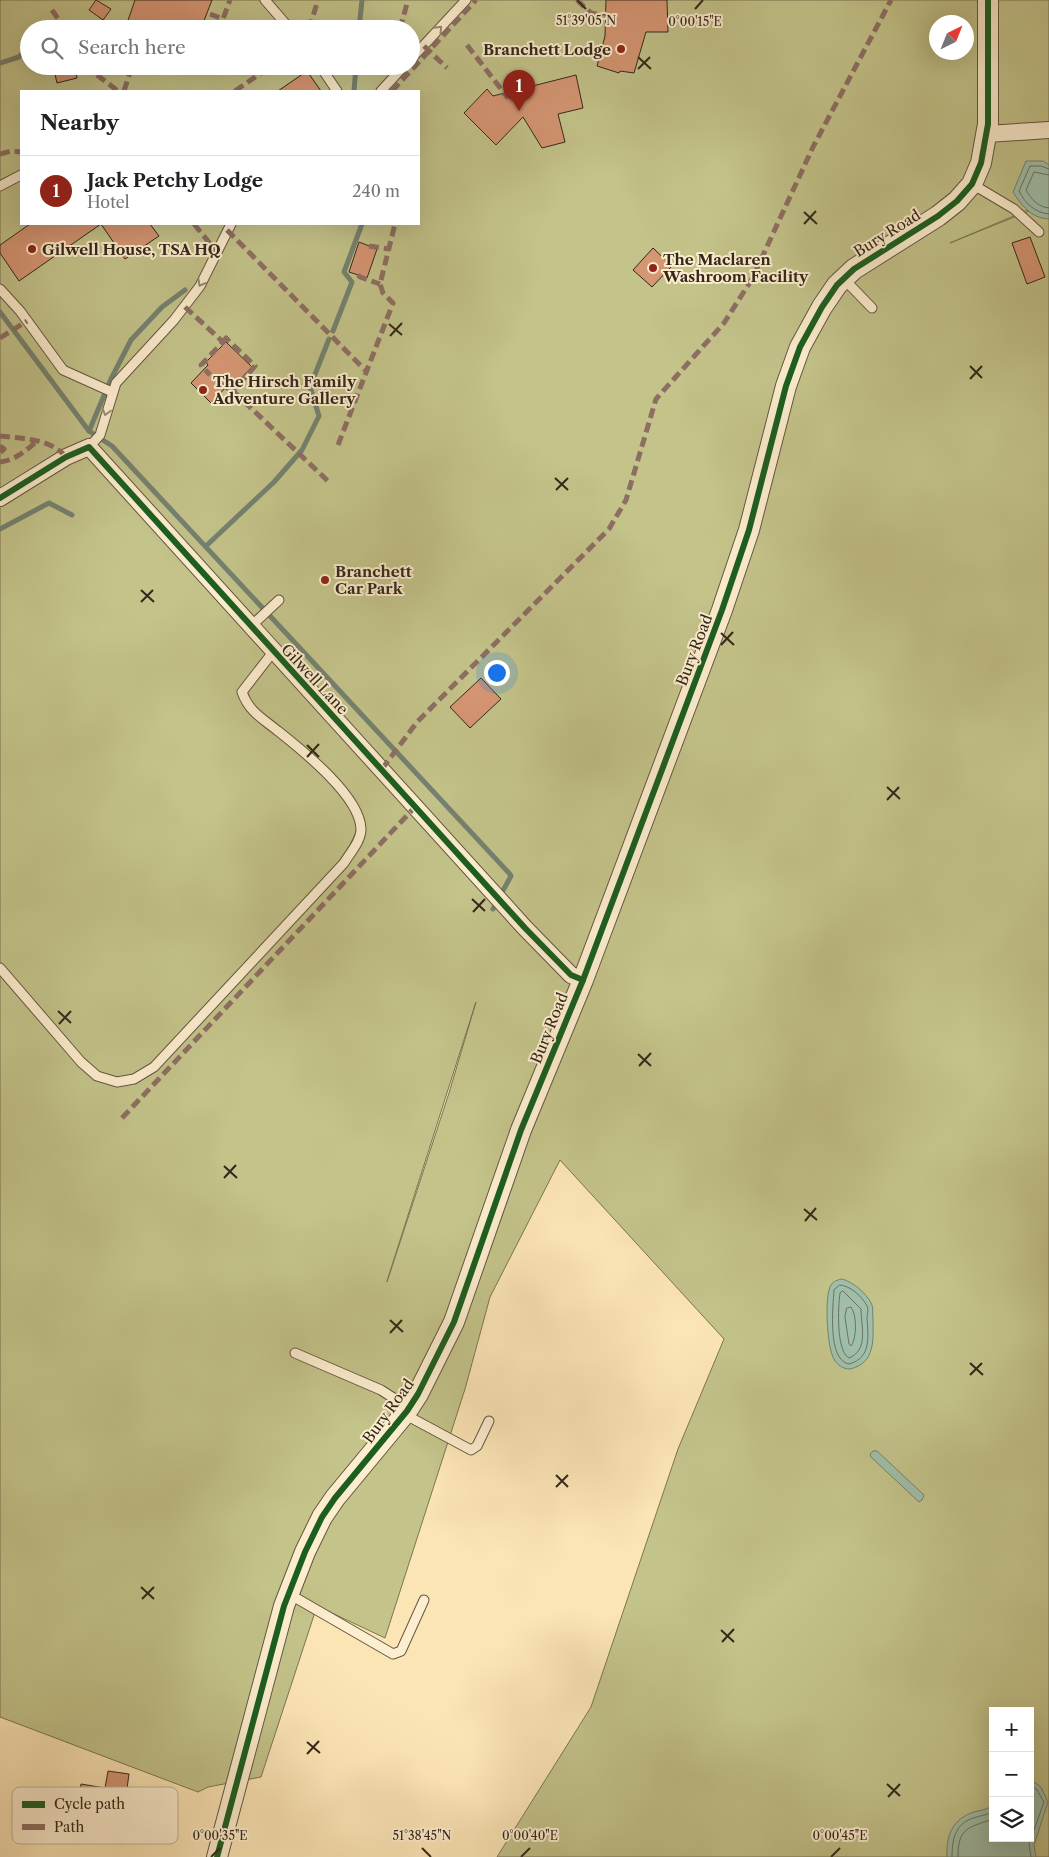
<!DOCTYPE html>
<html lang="en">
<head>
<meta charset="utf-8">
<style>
  :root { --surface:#fff; --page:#f6f6f6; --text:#202124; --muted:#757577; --line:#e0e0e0; --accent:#8f2418 }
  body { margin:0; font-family:"Libre Caslon Text",serif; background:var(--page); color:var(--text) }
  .controls { position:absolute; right:15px; bottom:15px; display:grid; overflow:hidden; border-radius:0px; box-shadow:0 5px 20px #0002 }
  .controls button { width:45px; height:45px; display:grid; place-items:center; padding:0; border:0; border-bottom:1px solid var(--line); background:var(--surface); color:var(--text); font:25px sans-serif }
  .compass { position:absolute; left:929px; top:15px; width:45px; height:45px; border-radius:50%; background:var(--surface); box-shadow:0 5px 20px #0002; rotate:43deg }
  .you { position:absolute; left:496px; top:672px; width:18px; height:18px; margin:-12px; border:4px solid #fff; border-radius:50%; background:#1a73e8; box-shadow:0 0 0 8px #1a73e833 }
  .badge { display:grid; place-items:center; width:32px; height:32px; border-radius:50%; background:var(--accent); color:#fff; font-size:16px; font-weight:700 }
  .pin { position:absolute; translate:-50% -41px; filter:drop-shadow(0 1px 2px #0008) }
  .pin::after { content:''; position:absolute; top:26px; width:18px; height:15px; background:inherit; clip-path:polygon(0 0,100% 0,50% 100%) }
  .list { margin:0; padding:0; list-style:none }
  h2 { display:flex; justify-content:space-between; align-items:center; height:65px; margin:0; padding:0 20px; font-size:21px }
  h2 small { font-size:16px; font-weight:400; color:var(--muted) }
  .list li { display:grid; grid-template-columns:32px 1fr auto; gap:15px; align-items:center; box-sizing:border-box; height:70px; padding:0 20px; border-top:1px solid var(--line) }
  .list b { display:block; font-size:19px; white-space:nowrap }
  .list p { margin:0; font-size:16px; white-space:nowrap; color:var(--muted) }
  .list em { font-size:16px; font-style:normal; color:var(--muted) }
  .icon { flex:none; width:28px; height:28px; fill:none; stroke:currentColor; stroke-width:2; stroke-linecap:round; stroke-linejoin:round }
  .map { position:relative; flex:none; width:1049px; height:1857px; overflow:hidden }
  .search { position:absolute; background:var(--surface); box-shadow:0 5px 20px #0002; left:20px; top:20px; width:400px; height:55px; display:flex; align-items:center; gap:12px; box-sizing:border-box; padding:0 18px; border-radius:28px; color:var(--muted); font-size:19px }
  .panel { position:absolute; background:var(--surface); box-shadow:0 5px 20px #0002; left:20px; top:90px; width:400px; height:135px; border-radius:0px }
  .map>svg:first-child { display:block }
  .green { fill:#c3c38a; stroke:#7a7552; fill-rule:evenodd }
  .water { fill:#a0bfaa; stroke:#748270 }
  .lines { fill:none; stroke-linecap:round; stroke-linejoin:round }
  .shore { stroke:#697362; stroke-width:1 }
  .stream { stroke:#748270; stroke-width:5 }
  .building { fill:#d59673; stroke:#32271a }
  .service-casing { stroke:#645641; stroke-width:11 }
  .minor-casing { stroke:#645641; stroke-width:18 }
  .tertiary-casing { stroke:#645641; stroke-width:22 }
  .service { stroke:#fdeecf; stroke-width:9 }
  .minor { stroke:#fdeecf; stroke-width:16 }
  .tertiary { stroke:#fdeecf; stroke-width:20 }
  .quiet { stroke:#8d6e63; stroke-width:5; stroke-dasharray:10 5; stroke-linecap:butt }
  .cycleway-casing { stroke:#fdeecf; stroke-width:9 }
  .cycleway { stroke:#1b5e20; stroke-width:6 }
  .oneway { stroke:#988a74 }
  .ticks { fill:none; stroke:#32271a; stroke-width:2 }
  .poi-dot { fill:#8f2418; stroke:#fdeecf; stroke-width:2 }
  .labels { text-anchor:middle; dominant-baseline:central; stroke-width:4; stroke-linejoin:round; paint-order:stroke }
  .poi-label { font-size:15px; font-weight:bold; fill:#32271a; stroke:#fdeecf; text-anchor:start }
  .street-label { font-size:15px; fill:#32271a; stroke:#fdeecf }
  .key { fill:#fdeecf; stroke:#c0b299; stroke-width:1 }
  .key-label { font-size:14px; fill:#32271a }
  .ticks-label { font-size:12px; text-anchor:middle; fill:#32271a; stroke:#fdeecf; stroke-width:4; stroke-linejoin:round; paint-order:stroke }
</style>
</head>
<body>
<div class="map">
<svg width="1049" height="1857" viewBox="0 0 1049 1857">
  <rect width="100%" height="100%" fill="#fce5b5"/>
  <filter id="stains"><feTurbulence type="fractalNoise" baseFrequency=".004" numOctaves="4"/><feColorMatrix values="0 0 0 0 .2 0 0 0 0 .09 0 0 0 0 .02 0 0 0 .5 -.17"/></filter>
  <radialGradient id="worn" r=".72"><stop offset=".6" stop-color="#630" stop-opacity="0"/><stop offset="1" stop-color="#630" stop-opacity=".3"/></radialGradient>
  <path class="green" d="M0,0H1049V201L950,243L1049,203V1857H497L591,1707L678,1449L724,1339L560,1160L490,1297L465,1389L385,1638L317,1606L261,1777L208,1787L198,1792L0,1717ZM936,22H966V52H936ZM29,29H411V66H29ZM21,91H419V224H21ZM476,1002L449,1093L387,1282V1281ZM993,1711H1030V1838H993Z"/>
  <g class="water">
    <path d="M1026,161H1043L1049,165V219C1031,218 1022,206 1013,192Z"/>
    <path d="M842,1279C853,1282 866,1293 871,1303C874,1308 872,1314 873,1319C873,1339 876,1363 850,1369C843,1369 837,1365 834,1359C827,1348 824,1296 831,1285C834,1281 837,1280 842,1279Z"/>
    <path d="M873,1451H877L924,1495L922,1500L919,1502L871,1457L870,1454Z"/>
    <path d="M1030,1779L1041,1787L1048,1802L1034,1845L1036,1857H947C946,1836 952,1819 974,1812C981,1810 987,1810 993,1805V1838H1030Z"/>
  </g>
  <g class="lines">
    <g class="shore">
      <path d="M1049,169L1041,166H1030L1019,191C1025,203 1035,213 1049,214"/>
      <path d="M1049,175L1034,172L1026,190C1031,199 1038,207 1049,208"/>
      <path d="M840,1285C849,1285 863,1297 867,1306C869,1310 867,1314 867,1318C868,1335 872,1358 849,1364C827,1360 833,1307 834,1290Z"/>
      <path d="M843,1291L861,1309C861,1326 869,1350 849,1358C836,1351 838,1307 840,1293Z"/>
      <path d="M847,1308L851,1307C857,1315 857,1338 851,1346L849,1344L845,1317Z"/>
      <path d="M1030,1784L1037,1790L1044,1802L1029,1844L1031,1857"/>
      <path d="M952,1857C952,1837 956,1822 977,1817C983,1815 988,1815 993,1811"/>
      <path d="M958,1857C958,1827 968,1828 993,1819"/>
    </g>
    <g class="stream">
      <path d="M359,29L362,0"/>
      <path d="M0,63L19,57L29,45"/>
      <path d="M354,91L356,66"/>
      <path d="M0,312L89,431L112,446L509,873L511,876L493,909"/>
      <path d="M333,331L352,282L344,272L362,224"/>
      <path d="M89,431L111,379L131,340L162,307L185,290"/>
      <path d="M0,529L49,503L72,515"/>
      <path d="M206,546L274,482L302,450L319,416L310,387L329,339"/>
    </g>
  </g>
  <g class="building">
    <path d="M96,0L111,9L103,20L89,10Z"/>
    <path d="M135,0H212L202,26L176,23L162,24L149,29H125Z"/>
    <path d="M606,0H667L668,32H646L634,73L620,71L619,73L597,66L605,36Z"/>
    <path d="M53,66H74L77,78L57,83Z"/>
    <path d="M307,71L321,91H278Z"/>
    <path d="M576,75L583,108L558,114L565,142L542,148L523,117L496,145L464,113L487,89L493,96Z"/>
    <path d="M30,224H150L159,236L125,259L101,224L19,281L0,253V245Z"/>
    <path d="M1030,237L1045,277L1027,284L1012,243Z"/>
    <path d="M359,242L377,249L367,278L349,272Z"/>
    <path d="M653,248L672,266L652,287L633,270Z"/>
    <path d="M226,342L252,367L232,388L229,384L211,403L191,383L208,365L206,362Z"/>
    <path d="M481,678L501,699L470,728L450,707Z"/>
    <path d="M108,1771L129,1774L122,1825L75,1817L81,1784L105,1788Z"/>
  </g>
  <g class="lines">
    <defs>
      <g id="service">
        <path d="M265,0L290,29"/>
        <path d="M411,59L466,0"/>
        <path d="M320,66L337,91"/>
        <path d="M381,91L404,66"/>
        <path d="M972,184L1014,209L1039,232"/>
        <path d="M0,186L21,175"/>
        <path d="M844,279L872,308"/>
        <path d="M0,289L20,311L63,370L112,392"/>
        <path d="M89,447L100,435L116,383L174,320L200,286L231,224"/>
        <path d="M250,627L279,600"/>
        <path d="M0,968L81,1062L97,1076L117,1082L134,1079L154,1067L344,863C350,853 361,841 361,829C360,796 303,751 278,731C262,718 249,712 242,692L273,652"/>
        <path d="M295,1353L381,1390L409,1408"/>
        <path d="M404,1414L471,1450L477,1446L489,1421"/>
        <path d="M289,1594L393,1654L401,1651L424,1600"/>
      </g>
      <g id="minor">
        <path d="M987,134L1049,130"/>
        <path d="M0,498L66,457L89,447L525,928L571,975L583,980"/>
      </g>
      <path id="tertiary" d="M217,1857L284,1606L305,1552L322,1517L335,1498L407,1411L418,1394L454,1322L521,1130L583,980L722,610L749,530L786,386L800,347L822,307L837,285L854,269L938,216L957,201L972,184L981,163L988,124V0"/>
    </defs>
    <use href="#service" class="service-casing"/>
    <use href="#minor" class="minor-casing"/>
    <use href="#tertiary" class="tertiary-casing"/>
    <use href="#service" class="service"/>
    <use href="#minor" class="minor"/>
    <use href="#tertiary" class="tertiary"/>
    <g class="quiet">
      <path d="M577,0L591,13L605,16"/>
      <path d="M52,10L65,29"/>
      <path d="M210,14L223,19L230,0"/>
      <path d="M309,29L318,0"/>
      <path d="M400,29L408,0"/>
      <path d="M467,45L508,98"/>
      <path d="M424,46L447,68"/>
      <path d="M85,66L118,91"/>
      <path d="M124,91L132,66"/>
      <path d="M235,91L271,66"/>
      <path d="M392,91L476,0"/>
      <path d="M0,154L11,151L21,152"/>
      <path d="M194,224L217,252"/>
      <path d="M227,230L365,370"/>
      <path d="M369,246L389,249"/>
      <path d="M358,275L360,277L380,284"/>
      <path d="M185,307L223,342L201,365L210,375"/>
      <path d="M0,338L27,321"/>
      <path d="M223,342L226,338L255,366L233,391"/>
      <path d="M220,384L233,391L330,483"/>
      <path d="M0,436C23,439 50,438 66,457"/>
      <path d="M338,445L393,303L383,293L380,284L395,224"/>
      <path d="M0,446L4,449L0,453"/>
      <path d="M0,462C14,461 27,450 37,441"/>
      <path d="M382,769L417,722L609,529L626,500L656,399L724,323L752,279L813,147L891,0"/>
      <path d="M122,1118L415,807"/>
    </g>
    <defs>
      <g id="cycleway">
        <path d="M0,498L66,457L89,447L525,928L571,975L583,980"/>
        <path d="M217,1857L284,1606L305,1552L322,1517L335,1498L407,1411L418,1394L454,1322L521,1130L583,980L722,610L749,530L786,386L800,347L822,307L837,285L854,269L938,216L957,201L972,184L981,163L988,124V0"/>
      </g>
    </defs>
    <use href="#cycleway" class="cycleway-casing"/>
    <use href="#cycleway" class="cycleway"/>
  </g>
  <defs><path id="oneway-chevron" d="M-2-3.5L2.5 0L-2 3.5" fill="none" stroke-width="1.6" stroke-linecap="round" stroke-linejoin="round" transform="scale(1.25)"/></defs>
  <g class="oneway">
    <use href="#oneway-chevron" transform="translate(439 29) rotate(-47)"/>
    <use href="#oneway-chevron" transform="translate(201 283) rotate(119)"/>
    <use href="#oneway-chevron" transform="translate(106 412) rotate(106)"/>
  </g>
  <path class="ticks" d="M577,0L586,9M695,9L703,0M638,57L651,69M638,69L650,57M804,212L817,224M804,224L816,211M389,324L402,335M390,336L402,323M970,366L982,378M970,379L982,366M555,478L568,490M556,490L568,478M141,590L154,602M141,602L153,590M721,633L734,645M721,645L733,632M307,745L319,757M307,757L319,744M887,787L900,799M887,800L899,787M472,899L485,911M473,912L485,899M58,1011L71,1023M59,1024L71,1011M638,1054L651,1066M639,1066L651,1053M224,1166L237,1178M224,1178L236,1165M804,1209L817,1220M805,1221L816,1208M390,1320L403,1332M390,1333L402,1320M970,1363L983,1375M970,1375L982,1363M556,1475L568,1487M556,1487L568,1475M141,1587L154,1599M142,1599L154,1587M721,1630L734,1642M722,1642L734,1629M307,1742L320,1753M307,1754L319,1741M887,1784L900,1796M888,1797L900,1784M422,1848L431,1857M211,1857L220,1848M521,1857L530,1848M831,1857L840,1848"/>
  <g class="poi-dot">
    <circle cx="621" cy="49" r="5"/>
    <circle cx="32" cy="249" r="5"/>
    <circle cx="653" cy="268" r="5"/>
    <circle cx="203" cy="390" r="5"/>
    <circle cx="325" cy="580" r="5"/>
  </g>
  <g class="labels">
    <g class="poi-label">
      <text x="611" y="49" text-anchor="end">Branchett Lodge</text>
      <text x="42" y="249">Gilwell House, TSA HQ</text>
      <text x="663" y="259">The Maclaren<tspan x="663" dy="17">Washroom Facility</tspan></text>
      <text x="213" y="381">The Hirsch Family<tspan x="213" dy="17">Adventure Gallery</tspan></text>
      <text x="335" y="571">Branchett<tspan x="335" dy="17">Car Park</tspan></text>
    </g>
    <g class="street-label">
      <text transform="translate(887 233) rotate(-32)">Bury Road</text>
      <text transform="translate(694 650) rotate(-69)">Bury Road</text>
      <text transform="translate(315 679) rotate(47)">Gilwell Lane</text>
      <text transform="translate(549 1028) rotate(-68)">Bury Road</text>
      <text transform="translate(388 1411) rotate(-54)">Bury Road</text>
    </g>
  </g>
  <rect x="12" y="1787" width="166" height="57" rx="8" class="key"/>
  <rect x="22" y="1801" width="23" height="7" fill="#1b5e20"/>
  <rect x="22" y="1824" width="23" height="6" fill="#8d6e63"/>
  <g class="key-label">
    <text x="54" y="1809">Cycle path</text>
    <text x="54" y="1832">Path</text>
  </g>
  <g class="ticks-label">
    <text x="586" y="25">51°39'05"N</text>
    <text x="695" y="26">0°00'15"E</text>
    <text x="220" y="1840">0°00'35"E</text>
    <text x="530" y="1840">0°00'40"E</text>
    <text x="840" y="1840">0°00'45"E</text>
    <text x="422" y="1840">51°38'45"N</text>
  </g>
  <rect width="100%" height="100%" filter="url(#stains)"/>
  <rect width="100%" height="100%" fill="url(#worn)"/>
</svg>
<div class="controls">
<button>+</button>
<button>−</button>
<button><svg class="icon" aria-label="layers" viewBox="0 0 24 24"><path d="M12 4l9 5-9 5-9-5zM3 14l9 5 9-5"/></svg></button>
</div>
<svg class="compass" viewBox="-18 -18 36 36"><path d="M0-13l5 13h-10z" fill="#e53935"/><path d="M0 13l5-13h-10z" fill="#757577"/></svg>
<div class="you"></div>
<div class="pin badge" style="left:519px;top:111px">1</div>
<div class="search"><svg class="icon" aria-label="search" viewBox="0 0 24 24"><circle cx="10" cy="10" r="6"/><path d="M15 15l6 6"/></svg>Search here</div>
<section class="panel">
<h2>Nearby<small></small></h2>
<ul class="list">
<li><span class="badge">1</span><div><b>Jack Petchy Lodge</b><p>Hotel</p></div><em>240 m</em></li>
</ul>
</section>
</div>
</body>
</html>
